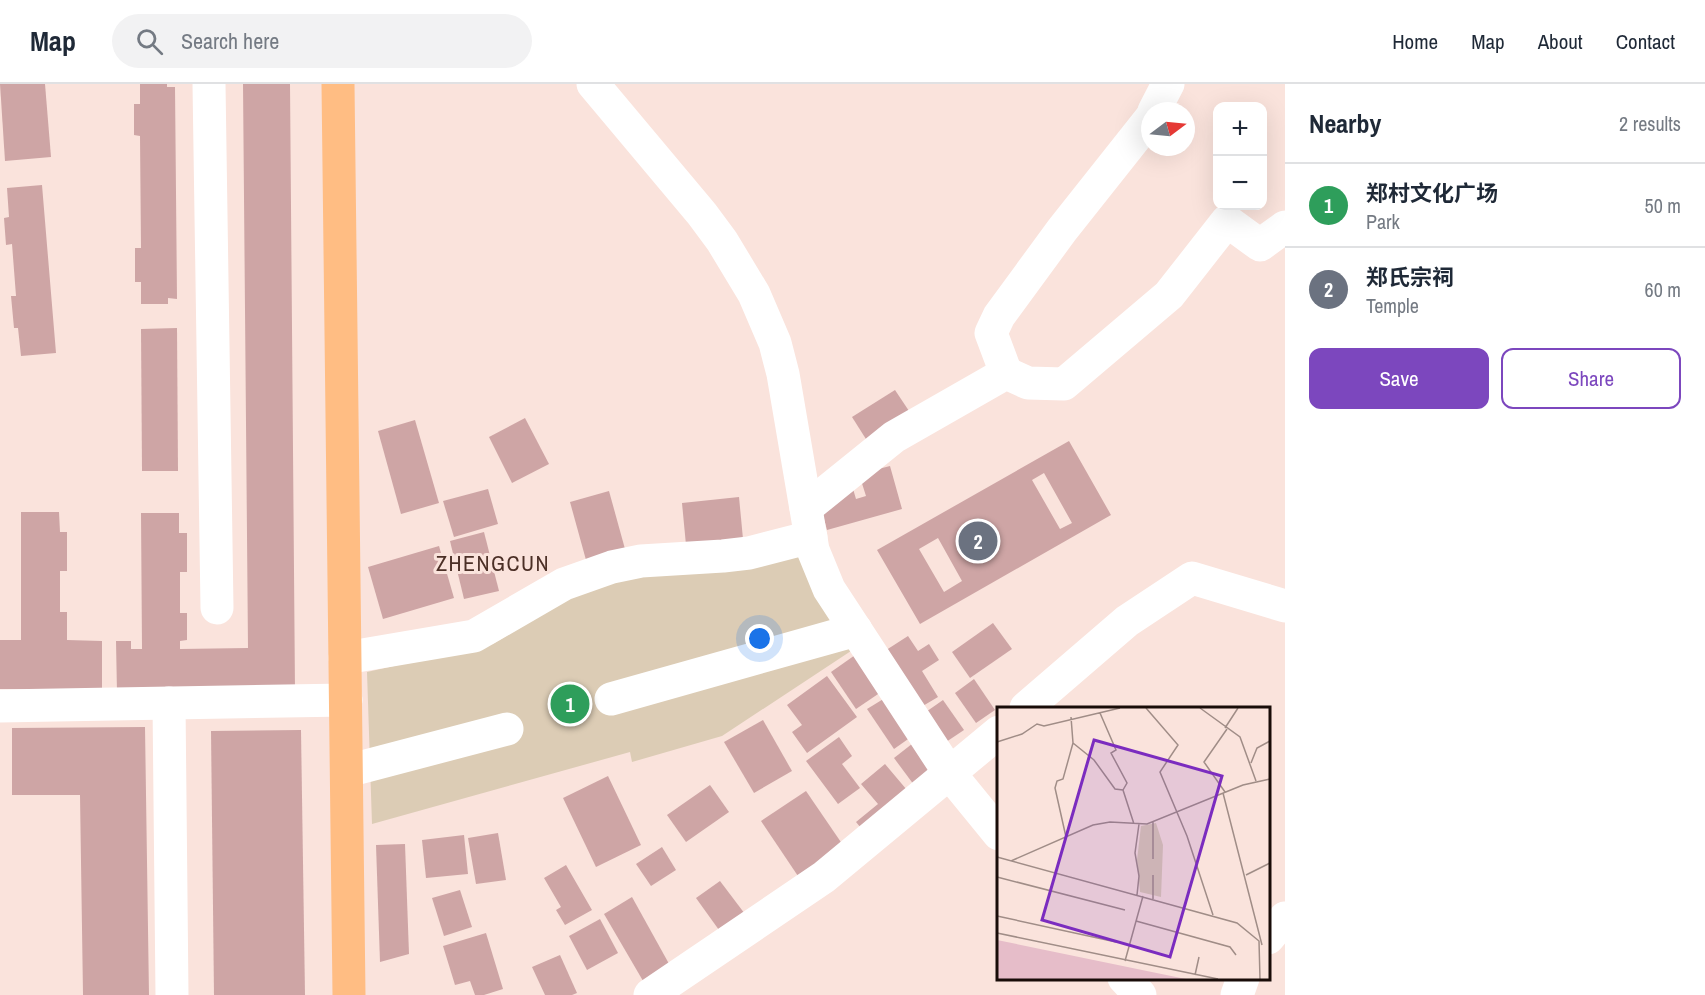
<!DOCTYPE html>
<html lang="en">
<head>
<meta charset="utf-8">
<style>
  :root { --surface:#fff; --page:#f2f2f3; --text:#1f2937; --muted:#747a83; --line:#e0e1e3; --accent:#7c47be }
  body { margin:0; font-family:"Archivo Narrow","Noto Sans SC",sans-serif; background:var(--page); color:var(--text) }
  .controls { position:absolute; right:18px; top:18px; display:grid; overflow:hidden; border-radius:12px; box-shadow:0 6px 24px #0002 }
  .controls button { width:54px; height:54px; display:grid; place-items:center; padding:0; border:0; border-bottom:2px solid var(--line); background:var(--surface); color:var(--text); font:30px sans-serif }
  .compass { position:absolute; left:1141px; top:18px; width:54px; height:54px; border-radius:50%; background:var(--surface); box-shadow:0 6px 24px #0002; rotate:74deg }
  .you { position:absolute; left:760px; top:555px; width:21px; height:21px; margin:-15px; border:4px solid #fff; border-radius:50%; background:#1a73e8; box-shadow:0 0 0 9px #1a73e833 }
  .badge { display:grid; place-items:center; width:39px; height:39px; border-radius:50%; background:var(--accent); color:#fff; font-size:20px; font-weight:700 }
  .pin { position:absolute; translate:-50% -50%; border:3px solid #fff; box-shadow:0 2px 6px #0006 }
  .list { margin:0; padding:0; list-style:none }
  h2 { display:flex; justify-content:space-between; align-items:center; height:78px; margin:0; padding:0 24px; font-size:26px }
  h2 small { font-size:20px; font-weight:400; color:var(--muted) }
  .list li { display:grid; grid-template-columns:39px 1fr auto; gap:18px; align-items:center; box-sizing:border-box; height:84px; padding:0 24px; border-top:2px solid var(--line) }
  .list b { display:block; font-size:22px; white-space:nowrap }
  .list p { margin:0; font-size:20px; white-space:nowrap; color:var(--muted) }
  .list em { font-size:20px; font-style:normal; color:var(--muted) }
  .actions { display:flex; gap:12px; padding:18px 24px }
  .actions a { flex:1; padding:14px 0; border:2px solid var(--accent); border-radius:12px; text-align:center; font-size:21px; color:var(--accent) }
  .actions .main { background:var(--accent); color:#fff }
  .icon { flex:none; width:33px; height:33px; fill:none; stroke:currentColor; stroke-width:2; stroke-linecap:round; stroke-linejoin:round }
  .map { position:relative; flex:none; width:1285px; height:911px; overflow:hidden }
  header { display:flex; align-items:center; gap:36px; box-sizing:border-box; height:84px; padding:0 30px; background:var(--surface); border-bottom:2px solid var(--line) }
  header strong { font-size:28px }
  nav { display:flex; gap:33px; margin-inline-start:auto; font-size:21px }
  .search { width:420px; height:54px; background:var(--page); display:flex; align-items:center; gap:15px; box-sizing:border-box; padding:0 21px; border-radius:33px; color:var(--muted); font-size:22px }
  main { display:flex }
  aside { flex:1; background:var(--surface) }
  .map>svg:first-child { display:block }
  .green { fill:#dcccb5 }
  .building { fill:#cea5a5; fill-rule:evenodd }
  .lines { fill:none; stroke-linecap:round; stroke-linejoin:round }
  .minor { stroke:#fff; stroke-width:33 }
  .major { stroke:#ffbd83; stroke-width:33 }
  .labels { text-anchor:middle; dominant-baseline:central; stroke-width:6; stroke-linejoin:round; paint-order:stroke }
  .quarter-label { font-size:22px; letter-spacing:1.5px; fill:#4b2f26; stroke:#fae3dc }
  .inset-road { fill:none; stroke:#a08d87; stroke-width:1.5 }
  .view { fill:#7b2cbf; fill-opacity:0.15; stroke:#7b2cbf; stroke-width:3 }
  .inset-edge { fill:none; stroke:#180c08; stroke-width:3 }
</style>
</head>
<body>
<header>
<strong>Map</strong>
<div class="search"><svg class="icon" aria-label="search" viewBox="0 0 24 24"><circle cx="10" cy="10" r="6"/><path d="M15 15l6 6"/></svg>Search here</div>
<nav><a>Home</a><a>Map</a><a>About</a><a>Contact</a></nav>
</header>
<main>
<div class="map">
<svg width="1285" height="911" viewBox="0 0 1285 911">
  <rect width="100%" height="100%" fill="#fae3dc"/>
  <path class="green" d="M801,470L854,565L722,652L632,678L630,668L372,740L367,588L493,560L604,493Z"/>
  <g class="building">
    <path d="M0,0H45L51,73L5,77Z"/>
    <path d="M140,0H167V3H175L177,215L168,214V220H141V198H135V164H141L140,52L134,51V20H140Z"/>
    <path d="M243,0H290L295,608L117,609L116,557H131V565H142L141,429H179V449H187V488H180V529H187V556L180,557V565L248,564Z"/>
    <path d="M42,101L56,269L21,272L18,244H14L11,212H16L12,160L6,161L4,134L9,133L7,104Z"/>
    <path d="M177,244L178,387H142L141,245Z"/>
    <path d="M895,306L915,336L871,363L852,333Z"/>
    <path d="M525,334L549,380L512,399L489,353Z"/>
    <path d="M415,336L439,419L401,430L378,347Z"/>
    <path d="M1069,357L1111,431L920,540L877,466ZM1044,389L1072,439L1060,445L1032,396ZM938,454L962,497L944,508L919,465Z"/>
    <path d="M890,382L902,425L827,446L820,420L851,398L856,415L866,412L859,390Z"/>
    <path d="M488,405L498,440L454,453L443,417Z"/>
    <path d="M609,407L625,465L586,476L570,418Z"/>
    <path d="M739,413L743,455L686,461L682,419Z"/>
    <path d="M21,428H59L60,448H67V487H60V528H67V556L102,557V606L0,605V556H21Z"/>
    <path d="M484,448L499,507L464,515L450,457Z"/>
    <path d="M439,462L454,514L383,535L368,483Z"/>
    <path d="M993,539L1012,565L970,594L952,568Z"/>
    <path d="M908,552L918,567L929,560L939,576L922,587L938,613L916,626L880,570Z"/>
    <path d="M858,569L884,606L856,625L831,588Z"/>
    <path d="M827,592L857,633L807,669L792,648L802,641L787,621Z"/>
    <path d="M974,595L995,626L976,639L955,609Z"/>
    <path d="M885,614L911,653L894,665L867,625Z"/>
    <path d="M943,616L964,646L943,660L923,630Z"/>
    <path d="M763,636L792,687L754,709L724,658Z"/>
    <path d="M145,643L149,911H83L80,711H12V644Z"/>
    <path d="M301,646L305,911H214L211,647Z"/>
    <path d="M839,653L852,672L842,680L860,704L838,720L806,677Z"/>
    <path d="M917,656L941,687L917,705L894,674Z"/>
    <path d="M885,680L912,712L866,750L856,738L878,720L861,700Z"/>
    <path d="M608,692L641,761L596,783L563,714Z"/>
    <path d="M710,701L729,728L686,758L667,731Z"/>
    <path d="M806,707L847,767L802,798L761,737Z"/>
    <path d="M498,749L506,796L476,800L468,754Z"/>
    <path d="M464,751L468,790L426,794L422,756Z"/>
    <path d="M405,760L409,870L380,878L376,761Z"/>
    <path d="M662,763L676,786L651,802L636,780Z"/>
    <path d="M566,781L592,826L565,841L556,826L561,823L544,794Z"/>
    <path d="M720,797L748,834L724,853L696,814Z"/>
    <path d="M460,806L472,843L444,852L432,814Z"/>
    <path d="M632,813L673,887L646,902L604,830Z"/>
    <path d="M600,835L618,869L587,886L569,852Z"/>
    <path d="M486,849L503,905L484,911H475L470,897L455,901L443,862Z"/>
    <path d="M560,871L577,909L572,911H545L532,883Z"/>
  </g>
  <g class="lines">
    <g class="minor">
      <path d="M209,0L217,524"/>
      <path d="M593,0L702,130L722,157L754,210L775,259L783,290L813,466L829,505L950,690L999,750"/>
      <path d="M1154,27L1168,0"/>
      <path d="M1006,289L991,249L999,232L1062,146L1150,35"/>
      <path d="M806,424L894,353L1006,289L1028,299L1064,300L1169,211L1227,137L1260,161L1285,143"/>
      <path d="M345,574L474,552L564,500L612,483L641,477L723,472L749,469L811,453"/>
      <path d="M611,615L856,546"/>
      <path d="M169,619L172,911"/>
      <path d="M0,622L346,616"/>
      <path d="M1026,624L1127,537L1192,494L1285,522"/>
      <path d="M347,687L507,645"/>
      <path d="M1268,854L1285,834"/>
      <path d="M1124,894L1140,911"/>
      <path d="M650,911L824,793L999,648"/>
      <path d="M1237,911L1243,894"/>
    </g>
    <path class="major" d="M338,0L349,911"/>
  </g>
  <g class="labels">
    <g class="quarter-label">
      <text x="493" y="479">ZHENGCUN</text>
    </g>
  </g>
  <g transform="translate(997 623)">
    <rect width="273" height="273" fill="#fae3dc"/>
    <path d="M159,116L166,138L164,190L143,185L140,153L144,119Z" fill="#dcccb5"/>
    <path d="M0,233L179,270L189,272H0Z" fill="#e6bdc9"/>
    <path class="inset-road" d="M149,1L181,38L163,65L190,129L216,208M203,1L243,30L259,74M103,6L119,43L114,46L130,76L126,83L137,117M228,21L241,1M0,35L25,27L40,17L47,19L123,1M76,36L97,53L118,82L126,83M254,56L260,41L273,34M228,85L207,55L230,22M226,86L265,238M69,130L58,81L60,74L66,72L76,36L74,10M0,150L240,216L262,234L263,272M156,152V115M14,154L96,118L113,115L150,117L246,78L273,72M249,168L273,156M0,170L128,203M140,188L142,169L138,146L142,117M156,192V168M0,209L119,235M139,214L233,240L239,248M0,226L221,272M128,254L146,189M198,268L202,250"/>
    <path class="view" d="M97,33L225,69L173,250L45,213Z"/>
    <rect width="273" height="273" class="inset-edge"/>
  </g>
</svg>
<div class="controls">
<button>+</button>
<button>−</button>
</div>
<svg class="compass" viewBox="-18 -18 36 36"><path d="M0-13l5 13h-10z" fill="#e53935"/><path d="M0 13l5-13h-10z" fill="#747a83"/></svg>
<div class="you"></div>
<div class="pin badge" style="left:570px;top:620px;background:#2e9e5b">1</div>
<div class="pin badge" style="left:978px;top:457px;background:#6b7280">2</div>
</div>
<aside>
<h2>Nearby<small>2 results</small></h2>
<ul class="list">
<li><span class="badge" style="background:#2e9e5b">1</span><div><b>郑村文化广场</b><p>Park</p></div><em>50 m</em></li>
<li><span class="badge" style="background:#6b7280">2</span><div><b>郑氏宗祠</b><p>Temple</p></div><em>60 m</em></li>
</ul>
<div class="actions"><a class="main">Save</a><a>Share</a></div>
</aside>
</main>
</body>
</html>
